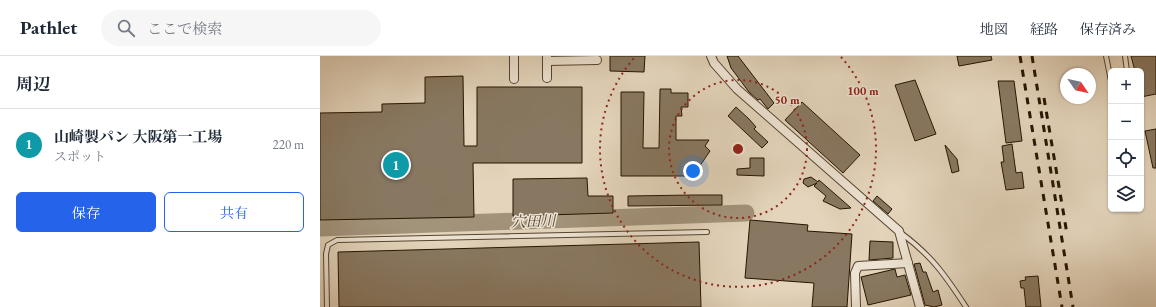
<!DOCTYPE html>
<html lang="ja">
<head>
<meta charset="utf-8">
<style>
  :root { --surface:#fff; --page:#f6f6f7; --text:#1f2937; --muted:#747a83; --line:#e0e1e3; --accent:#2563eb }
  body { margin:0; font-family:"EB Garamond","Noto Serif JP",serif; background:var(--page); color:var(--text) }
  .controls { position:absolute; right:12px; top:12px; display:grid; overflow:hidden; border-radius:6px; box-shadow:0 1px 3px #0004 }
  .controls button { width:36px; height:36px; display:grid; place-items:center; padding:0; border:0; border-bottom:1px solid var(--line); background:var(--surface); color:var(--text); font:20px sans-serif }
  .compass { position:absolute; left:740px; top:12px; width:36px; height:36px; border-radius:50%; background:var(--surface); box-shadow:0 1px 3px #0004; rotate:124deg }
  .you { position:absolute; left:373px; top:115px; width:14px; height:14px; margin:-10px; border:3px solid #fff; border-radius:50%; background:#1a73e8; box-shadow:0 0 0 6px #1a73e833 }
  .badge { display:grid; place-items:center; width:26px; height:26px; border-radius:50%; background:var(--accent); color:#fff; font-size:13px; font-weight:700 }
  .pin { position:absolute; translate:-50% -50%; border:2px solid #fff; box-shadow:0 1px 4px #0006 }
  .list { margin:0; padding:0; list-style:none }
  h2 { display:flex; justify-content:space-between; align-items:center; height:52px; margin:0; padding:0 16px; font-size:17px }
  h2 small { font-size:13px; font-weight:400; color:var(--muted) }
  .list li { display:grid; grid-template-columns:26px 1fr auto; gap:12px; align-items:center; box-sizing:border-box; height:72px; padding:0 16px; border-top:1px solid var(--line) }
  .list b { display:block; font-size:15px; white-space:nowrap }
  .list p { margin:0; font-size:13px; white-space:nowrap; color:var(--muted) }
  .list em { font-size:13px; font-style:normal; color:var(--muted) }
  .actions { display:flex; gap:8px; padding:12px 16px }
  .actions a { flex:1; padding:9px 0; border:1px solid var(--accent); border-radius:6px; text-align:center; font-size:14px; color:var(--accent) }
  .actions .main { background:var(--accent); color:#fff }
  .icon { flex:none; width:22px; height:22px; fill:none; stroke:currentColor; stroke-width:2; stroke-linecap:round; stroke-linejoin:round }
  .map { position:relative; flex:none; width:836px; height:251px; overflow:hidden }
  header { display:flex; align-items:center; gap:24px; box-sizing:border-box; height:56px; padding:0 20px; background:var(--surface); border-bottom:1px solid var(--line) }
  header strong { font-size:19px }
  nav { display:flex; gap:22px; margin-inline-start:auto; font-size:14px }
  .search { width:280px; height:36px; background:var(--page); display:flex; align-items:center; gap:10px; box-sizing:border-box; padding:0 14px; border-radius:22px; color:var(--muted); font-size:15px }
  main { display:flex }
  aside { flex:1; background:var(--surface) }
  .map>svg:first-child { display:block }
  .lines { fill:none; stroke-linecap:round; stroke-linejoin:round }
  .river { stroke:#a2937b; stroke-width:17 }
  .building { fill:#887861; stroke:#251400 }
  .service-casing { stroke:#54442f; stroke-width:6 }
  .minor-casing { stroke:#54442f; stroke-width:10 }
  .service { stroke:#ede3d3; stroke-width:4 }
  .minor { stroke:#ede3d3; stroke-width:8 }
  .rail { stroke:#251400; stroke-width:3; stroke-dasharray:7 7; stroke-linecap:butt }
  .ring { fill:none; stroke:#8f2418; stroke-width:2; stroke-dasharray:2 4 }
  .labels { text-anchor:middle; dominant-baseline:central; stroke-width:3; stroke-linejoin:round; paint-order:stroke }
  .water-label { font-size:15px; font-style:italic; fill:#574731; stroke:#ede3d3 }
  .centre { fill:#8f2418; stroke:#ede3d3; stroke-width:2 }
  .ring-label { font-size:12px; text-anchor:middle; font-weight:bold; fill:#8f2418; stroke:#ede3d3; stroke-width:3; stroke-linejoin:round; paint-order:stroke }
</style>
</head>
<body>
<header>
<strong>Pathlet</strong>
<div class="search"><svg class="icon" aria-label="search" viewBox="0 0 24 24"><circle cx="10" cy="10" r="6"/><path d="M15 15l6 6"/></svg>ここで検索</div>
<nav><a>地図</a><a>経路</a><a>保存済み</a></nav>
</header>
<main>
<aside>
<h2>周辺<small></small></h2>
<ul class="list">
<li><span class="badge" style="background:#0f9aa8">1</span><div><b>山崎製パン 大阪第一工場</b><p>スポット</p></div><em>220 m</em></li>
</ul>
<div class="actions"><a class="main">保存</a><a>共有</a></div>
</aside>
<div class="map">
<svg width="836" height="251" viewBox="0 0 836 251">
  <rect width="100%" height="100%" fill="#e3d4bb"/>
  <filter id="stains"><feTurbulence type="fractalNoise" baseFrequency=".005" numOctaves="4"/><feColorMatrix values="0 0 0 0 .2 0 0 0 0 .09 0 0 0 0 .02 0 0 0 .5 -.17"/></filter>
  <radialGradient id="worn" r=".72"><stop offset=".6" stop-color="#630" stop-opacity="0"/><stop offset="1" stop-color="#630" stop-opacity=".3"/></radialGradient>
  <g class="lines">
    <path class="river" d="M0,172L426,157"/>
  </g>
  <g class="building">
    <path d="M290,0H325L324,16L290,15Z"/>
    <path d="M407,0H418L454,47L448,53L440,43L438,44L429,36L411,12Z"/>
    <path d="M637,0H671L672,4L639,10Z"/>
    <path d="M811,0H836V38L821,41V15H815Z"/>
    <path d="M143,20L144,90H157V31H262V107H153L154,161L0,164V57L62,56V48L105,47V21Z"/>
    <path d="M595,24L616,78L595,85L575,29Z"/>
    <path d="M678,25H694L702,85L686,87Z"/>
    <path d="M340,33H351V37H368V51H361L362,60H356V84H389L385,90L390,95L373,120H301V36H324L323,92H339Z"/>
    <path d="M482,46L540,99L523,117L465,64Z"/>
    <path d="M416,51L429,63L436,71L434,73L448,86L442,92L408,60Z"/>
    <path d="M836,73V112H833L825,75Z"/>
    <path d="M692,88L696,117L702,116L704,132L686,134L681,106H684L682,90Z"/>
    <path d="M625,89L637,103L639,115L632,117Z"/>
    <path d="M430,102H444V120L417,119V113L430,112Z"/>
    <path d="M491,121L498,126L499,124L531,152L520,153L503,145L506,140L494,130L497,127L488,131L483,127L484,123Z"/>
    <path d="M267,122L268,140H293V157L193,160V123Z"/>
    <path d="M373,139H402V149L308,150V140Z"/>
    <path d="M557,140L572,153L568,158L553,145Z"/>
    <path d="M430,164L488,169L487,175L532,178L527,251H492L494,227L425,222Z"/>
    <path d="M550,185L573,186V202L549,204Z"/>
    <path d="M379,186L381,251H19L18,196Z"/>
    <path d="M600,207L603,216H606L613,236L618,234L622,249L614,251L605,249L594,208Z"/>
    <path d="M575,213L577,221L585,219L591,239L548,249L541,221Z"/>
    <path d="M718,220L721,251H706L704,232H701L700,225L706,224L705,221Z"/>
  </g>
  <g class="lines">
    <defs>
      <g id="service">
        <path d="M786,0L791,25"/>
        <path d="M805,0L807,15"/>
        <path d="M581,177C612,200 625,219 646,251"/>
        <path d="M7,251L6,198L8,189L17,184L387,176"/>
      </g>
      <g id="minor">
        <path d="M194,0V23"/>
        <path d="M391,0L394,7L417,33L579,175L600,251"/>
        <path d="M227,1V22"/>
        <path d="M227,5L277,4"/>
        <path d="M536,251L535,217L538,210L588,207"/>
      </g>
    </defs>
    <use href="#service" class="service-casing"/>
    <use href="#minor" class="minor-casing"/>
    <use href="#service" class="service"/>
    <use href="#minor" class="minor"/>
    <g class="rail">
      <path d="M700,0L742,251"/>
      <path d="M712,0L753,251"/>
      <path d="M724,42L747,178"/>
    </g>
  </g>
  <g class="ring">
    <circle cx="418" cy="93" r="69"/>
    <path d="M521 1A138 138 0 1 1 315 1"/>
  </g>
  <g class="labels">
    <g class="water-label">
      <text transform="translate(213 165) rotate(-2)">穴田川</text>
    </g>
  </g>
  <circle cx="418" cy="93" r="6" class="centre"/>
  <g class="ring-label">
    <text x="543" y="39">100 m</text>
    <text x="467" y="48">50 m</text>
  </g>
  <rect width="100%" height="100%" filter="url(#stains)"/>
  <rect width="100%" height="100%" fill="url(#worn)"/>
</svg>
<div class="controls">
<button>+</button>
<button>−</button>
<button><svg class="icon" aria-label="locate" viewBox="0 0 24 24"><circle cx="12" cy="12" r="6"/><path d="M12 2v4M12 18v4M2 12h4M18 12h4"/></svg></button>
<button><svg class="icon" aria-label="layers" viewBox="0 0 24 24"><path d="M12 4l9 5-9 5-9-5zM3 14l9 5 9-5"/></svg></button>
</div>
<svg class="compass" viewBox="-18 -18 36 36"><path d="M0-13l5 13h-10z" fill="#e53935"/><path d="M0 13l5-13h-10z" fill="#747a83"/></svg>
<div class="you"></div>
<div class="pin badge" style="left:76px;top:109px;background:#0f9aa8">1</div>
</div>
</main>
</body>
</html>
